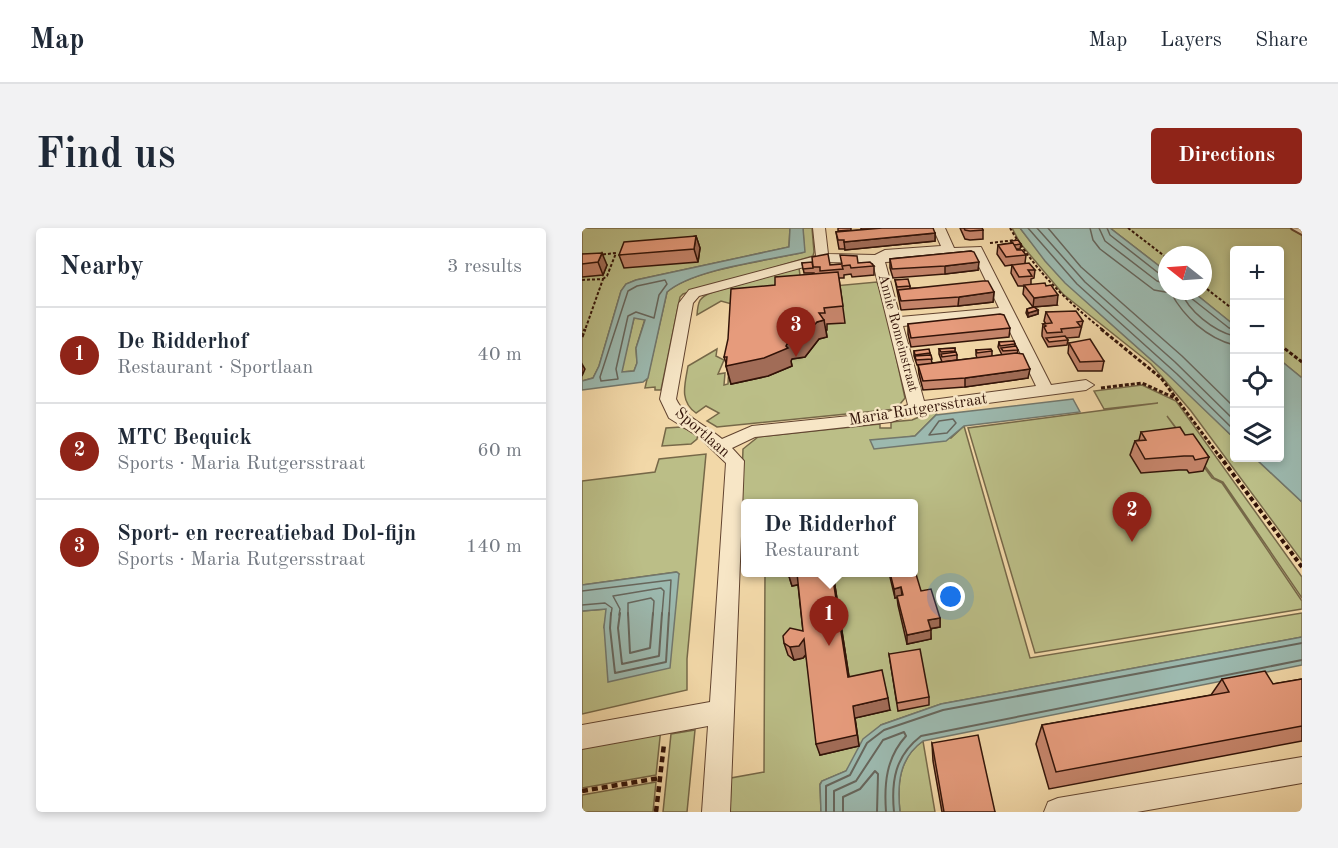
<!DOCTYPE html>
<html lang="en">
<head>
<meta charset="utf-8">
<style>
  :root { --surface:#fff; --page:#f2f2f3; --text:#1f2937; --muted:#747a83; --line:#e0e1e3; --accent:#8f2418 }
  body { margin:0; font-family:"Old Standard TT",serif; background:var(--page); color:var(--text) }
  .controls { position:absolute; right:18px; top:18px; display:grid; overflow:hidden; border-radius:6px; box-shadow:0 3px 9px #0003 }
  .controls button { width:54px; height:54px; display:grid; place-items:center; padding:0; border:0; border-bottom:2px solid var(--line); background:var(--surface); color:var(--text); font:30px sans-serif }
  .compass { position:absolute; left:576px; top:18px; width:54px; height:54px; border-radius:50%; background:var(--surface); box-shadow:0 3px 9px #0003; rotate:287deg }
  .you { position:absolute; left:369px; top:369px; width:21px; height:21px; margin:-15px; border:4px solid #fff; border-radius:50%; background:#1a73e8; box-shadow:0 0 0 9px #1a73e833 }
  .badge { display:grid; place-items:center; width:39px; height:39px; border-radius:50%; background:var(--accent); color:#fff; font-size:20px; font-weight:700 }
  .pin { position:absolute; translate:-50% -50px; filter:drop-shadow(0 2px 3px #0008) }
  .pin::after { content:''; position:absolute; top:32px; width:21px; height:18px; background:inherit; clip-path:polygon(0 0,100% 0,50% 100%) }
  .popup { position:absolute; left:159px; top:271px; width:177px; height:78px; box-sizing:border-box; display:grid; place-content:center; border-radius:6px; background:var(--surface); filter:drop-shadow(0 2px 4px #0005); font-size:20px; white-space:nowrap; color:var(--muted) }
  .popup b { font-size:22px; color:var(--text) }
  .popup::after { content:''; position:absolute; left:50%; top:100%; margin-left:-12px; border:12px solid transparent; border-top-color:var(--surface) }
  .list { margin:0; padding:0; list-style:none }
  h2 { display:flex; justify-content:space-between; align-items:center; height:78px; margin:0; padding:0 24px; font-size:26px }
  h2 small { font-size:20px; font-weight:400; color:var(--muted) }
  .list li { display:grid; grid-template-columns:39px 1fr auto; gap:18px; align-items:center; box-sizing:border-box; height:96px; padding:0 24px; border-top:2px solid var(--line) }
  .list b { display:block; font-size:22px; white-space:nowrap }
  .list p { margin:0; font-size:20px; white-space:nowrap; color:var(--muted) }
  .list em { font-size:20px; font-style:normal; color:var(--muted) }
  .icon { flex:none; width:33px; height:33px; fill:none; stroke:currentColor; stroke-width:2; stroke-linecap:round; stroke-linejoin:round }
  .map { position:relative; flex:none; width:720px; height:584px; overflow:hidden; border-radius:6px }
  header { display:flex; align-items:center; gap:36px; box-sizing:border-box; height:84px; padding:0 30px; background:var(--surface); border-bottom:2px solid var(--line) }
  header strong { font-size:28px }
  nav { display:flex; gap:33px; margin-inline-start:auto; font-size:21px }
  .intro { display:flex; align-items:center; justify-content:space-between; box-sizing:border-box; height:144px; padding:0 36px }
  h1 { margin:0; font-size:42px }
  .button { padding:15px 27px; border-radius:6px; background:var(--accent); color:#fff; font-size:21px; font-weight:700 }
  main { display:flex; gap:36px; padding:0 36px }
  aside { flex:1; background:var(--surface); border-radius:6px; box-shadow:0 3px 9px #0003 }
  .map>svg:first-child { display:block }
  .green { fill:#bbbe87; stroke:#766848; stroke-width:1.5 }
  .water { fill:#9cb9af; stroke:#72776c; stroke-width:1.5; fill-rule:evenodd }
  .lines { fill:none; stroke-linecap:round; stroke-linejoin:round }
  .shore-far1 { stroke:#67665c; stroke-width:1.5 }
  .shore { stroke:#67665c; stroke-width:2 }
  .lane-casing { stroke:#624430; stroke-width:4 }
  .street-casing { stroke:#624430; stroke-width:2 }
  .path-far3 { stroke:#321308; stroke-width:2; stroke-dasharray:3 2; stroke-linecap:butt }
  .path-far2 { stroke:#321308; stroke-width:3; stroke-dasharray:4 2; stroke-linecap:butt }
  .path-far1 { stroke:#321308; stroke-width:4; stroke-dasharray:4.5 3; stroke-linecap:butt }
  .path { stroke:#321308; stroke-width:4.5; stroke-dasharray:6 4; stroke-linecap:butt }
  .lane { fill:#f7e6c6; fill-rule:evenodd }
  .street { fill:#f7e6c6; fill-rule:evenodd }
  .wall { fill:#c6856b; stroke:#321308; stroke-width:1.5 }
  .shaded-wall { fill:#a16c57; stroke:#321308; stroke-width:1.5 }
  .building { fill:#e69b7c; stroke:#321308; stroke-width:1.5 }
  .labels { text-anchor:middle; dominant-baseline:central; stroke-width:5; stroke-linejoin:round; paint-order:stroke }
  .far-street-label { font-size:14px; fill:#321308; stroke:#f7e6c6 }
  .street-label { font-size:16px; fill:#321308; stroke:#f7e6c6 }
</style>
</head>
<body>
<header>
<strong>Map</strong>
<nav><a>Map</a><a>Layers</a><a>Share</a></nav>
</header>
<div class="intro"><h1>Find us</h1><a class="button">Directions</a></div>
<main>
<aside>
<h2>Nearby<small>3 results</small></h2>
<ul class="list">
<li><span class="badge">1</span><div><b>De Ridderhof</b><p>Restaurant · Sportlaan</p></div><em>40 m</em></li>
<li><span class="badge">2</span><div><b>MTC Bequick</b><p>Sports · Maria Rutgersstraat</p></div><em>60 m</em></li>
<li><span class="badge">3</span><div><b>Sport- en recreatiebad Dol-fijn</b><p>Sports · Maria Rutgersstraat</p></div><em>140 m</em></li>
</ul>
</aside>
<div class="map">
<svg width="720" height="584" viewBox="0 0 720 584">
  <rect width="100%" height="100%" fill="#f2d8a8"/>
  <filter id="stains"><feTurbulence type="fractalNoise" baseFrequency=".00333" numOctaves="4"/><feColorMatrix values="0 0 0 0 .2 0 0 0 0 .09 0 0 0 0 .02 0 0 0 .5 -.17"/></filter>
  <radialGradient id="worn" r=".72"><stop offset=".6" stop-color="#630" stop-opacity="0"/><stop offset="1" stop-color="#630" stop-opacity=".3"/></radialGradient>
  <g class="green">
    <path d="M0,0H208L207,19L54,52L44,56L39,63L17,138L11,150L0,153Z"/>
    <path d="M221,0H230L232,24L231,28L101,66L98,69L79,162H73V159L63,160L85,64C111,41 186,33 222,24Z"/>
    <path d="M430,0H438C481,57 530,96 582,143C606,164 629,188 652,210V230H673L720,274V333L609,183L569,136L481,66L438,15Z"/>
    <path d="M528,0H708L720,7V150L698,132V22H652V97L610,63H621V27H585V44Z"/>
    <path d="M217,40L220,61L295,54L302,73L323,170L314,181L135,199L125,193L137,185L124,178L114,185C97,173 103,156 106,138L135,121L134,128L142,132L136,146L143,145L142,157L146,156L150,76L139,73L115,87C116,73 117,69 131,64Z"/>
    <path d="M52,90L63,91L54,120L55,135L52,143L39,144Z"/>
    <path d="M560,157L594,173L720,349V370L641,254L632,250L585,188L630,250L640,255L720,373V381L453,425L386,200L576,175L522,181L512,163Z"/>
    <path d="M356,181L354,187L333,208L318,210H369L382,198L448,430L720,385V409L359,476L299,497L264,543L240,553L238,556L239,584H148L149,550L182,544L183,345L331,344V276H163V331H157L161,221L176,209L298,196V200H309V194L330,192Z"/>
    <path d="M99,199L116,205L115,211L109,216L80,218L84,200Z"/>
    <path d="M124,226L105,431V462L0,486V383L25,381L22,399L97,346L94,344L0,357V253L73,244L77,231Z"/>
    <path d="M79,500L74,547L0,560V515Z"/>
    <path d="M113,502L105,584H81L89,506Z"/>
    <path d="M341,513L353,584H318C315,556 317,530 341,513Z"/>
    <path d="M74,554L71,584H0V567Z"/>
  </g>
  <g class="water">
    <path d="M208,0H221L223,24C187,32 111,41 85,64L66,150L61,154L0,162V153L11,150L17,138L39,63L44,56L54,52L207,19ZM52,90L63,92L54,120L55,135L52,143L40,144Z"/>
    <path d="M438,0H528L585,44V63H610L652,97V210L584,145L483,55L463,33Z"/>
    <path d="M698,132L720,150V274L673,230H698Z"/>
    <path d="M491,171L498,184L382,198L364,213L292,221L288,212L333,208L354,187Z"/>
    <path d="M95,344L97,346L88,440L26,454L22,399L24,381L0,383V357Z"/>
    <path d="M720,409V437L341,513C317,530 315,556 318,584H239L238,557L240,553L264,543L281,511L299,497L359,476Z"/>
  </g>
  <g class="lines">
    <g class="shore-far1">
      <path d="M446,0L495,56L595,146L652,202"/>
      <path d="M455,0L503,54L593,134L652,192"/>
      <path d="M466,0L499,39L600,128L652,179"/>
      <path d="M508,0L511,12L518,21L572,62L589,65C602,89 625,110 652,117"/>
      <path d="M517,0L523,13L575,53L585,56"/>
      <path d="M525,0L528,7L579,47L585,48"/>
      <path d="M83,52L85,56L77,67L72,90L54,84L46,88L34,141L36,151L19,153L18,149L46,63L55,58Z"/>
      <path d="M599,63C606,83 632,103 652,108"/>
      <path d="M607,63L609,70L647,100L652,101"/>
      <path d="M371,191L374,195L365,205L347,207L357,193Z"/>
      <path d="M0,363L89,352L87,387"/>
      <path d="M0,377L23,375L30,380L29,387"/>
      <path d="M37,387L38,381L31,368L79,360L82,363L80,387"/>
      <path d="M46,387V375L69,370L72,373L71,387"/>
    </g>
    <g class="shore">
      <path d="M29,385L28,400L33,445L84,434L87,385"/>
      <path d="M38,385L36,400L40,436L77,428L80,385"/>
      <path d="M46,385L48,425L68,420L71,385"/>
      <path d="M244,584V558L268,547L285,515L302,502L361,482L720,415"/>
      <path d="M252,584V563L274,553L301,512L322,504L324,508C304,530 302,556 304,584"/>
      <path d="M261,584V569L278,561L293,543L296,546L295,584"/>
      <path d="M312,584C309,553 313,528 339,508L720,432"/>
    </g>
    <defs>
      <path id="lane" d="M710,0L720,1V6L711,1Z"/>
      <g id="street">
        <path d="M231,0H243L246,26L293,27L303,22L359,18L351,0H363L372,20L399,19L469,157L504,152L512,157L504,162L338,184L309,194L173,209L150,220L162,233L148,584H120L126,498L0,521V497L128,474L144,235L117,209L87,190L78,171L97,75L107,62L234,28ZM391,26L417,80L318,89L303,34L361,31ZM240,34L291,35L326,177L306,184L170,198L140,211C124,197 103,190 94,171L111,75L117,68ZM420,87L454,158L342,173L321,98Z"/>
        <path d="M720,529V555L555,584H462L466,574L476,570Z"/>
      </g>
    </defs>
    <use href="#lane" class="lane-casing"/>
    <use href="#street" class="street-casing"/>
    <g class="path-far3">
      <path d="M428,0C452,41 484,73 521,102"/>
      <path d="M546,0L585,30"/>
      <path d="M408,15L434,12"/>
      <path d="M16,27L34,25L25,48L21,51"/>
      <path d="M0,52L21,51L3,102"/>
      <path d="M621,58L652,82"/>
    </g>
    <g class="path-far2">
      <path d="M519,101L579,150L638,229"/>
      <path d="M0,109L3,101"/>
      <path d="M698,117L720,134"/>
      <path d="M519,160L560,155L595,171"/>
    </g>
    <path class="path-far1" d="M637,227L720,339"/>
    <g class="path">
      <path d="M0,563L78,550"/>
      <path d="M74,584L82,516"/>
    </g>
    <use href="#lane" class="lane"/>
    <use href="#street" class="street"/>
  </g>
  <g class="wall">
    <path d="M279,0H291L353,5V13L263,22V21H257L254,4L279,2Z"/>
    <path d="M378,0H400L401,2V11L388,12L383,11Z"/>
    <path d="M114,8L118,20L116,34L42,40L37,27Z"/>
    <path d="M429,13L439,16L438,21H434L444,27L443,35L453,42L452,50L449,51V57L475,77L452,79L456,82V86L446,89L444,85L445,81L451,79L441,66L442,58H436L429,45L430,37L423,38L415,26L416,17L429,15Z"/>
    <path d="M389,23L396,42L363,46L311,50L308,40V31Z"/>
    <path d="M0,26L25,37L21,47L0,49Z"/>
    <path d="M220,35L248,37L276,35L292,38V47L270,49L269,46L262,47V50H257L263,95L245,96V102H244L245,109L237,111L223,129L210,131L209,133L210,138L186,148L149,156L144,138V135L142,129L193,57L232,46V45H222Z"/>
    <path d="M313,52L328,58V60L412,64L411,74L376,78L319,82Z"/>
    <path d="M464,84L501,93L497,109L484,110L486,112L485,117L466,119L460,108V105L461,96H464L462,93Z"/>
    <path d="M326,96L428,100L427,109L329,119L326,106Z"/>
    <path d="M417,114L433,116V118L436,122L435,126L446,150L383,159L341,162L337,146L336,137H335L332,128V123L348,125L350,135L395,130L394,127V122L410,123V128L420,127L416,119Z"/>
    <path d="M487,115L522,133L520,143H496L486,125Z"/>
    <path d="M373,120V124L375,127V132L360,134L357,126V121Z"/>
    <path d="M559,204L603,207L627,229L621,243L607,245L605,242H597L559,245L548,227L553,213L557,212Z"/>
    <path d="M206,345H251L267,449L308,482L273,490L277,518L238,527L224,427L221,430L212,432L206,427L202,415L221,403L216,357L210,358Z"/>
    <path d="M307,345H331L339,363L358,390V399L348,401L349,411L325,416L316,377L315,369L313,370Z"/>
    <path d="M307,426L347,469V477L316,483Z"/>
    <path d="M640,451L691,456L720,451V513L467,561L454,516L460,497L629,467Z"/>
    <path d="M350,515L413,584H360L351,533Z"/>
  </g>
  <g class="shaded-wall">
    <path d="M353,5V13L263,22L262,14Z"/>
    <path d="M114,8L118,20L116,34L112,21Z"/>
    <path d="M20,25L25,37L21,47L16,34Z"/>
    <path d="M397,34L396,42L363,46V38Z"/>
    <path d="M412,64L411,74L376,78L377,69Z"/>
    <path d="M476,67L475,77L451,79L452,70Z"/>
    <path d="M456,82V86L446,89V85Z"/>
    <path d="M242,92L245,109L237,111L223,129L210,131L209,133L210,138L186,148L149,156L144,138L204,118L206,114L235,94Z"/>
    <path d="M0,136L3,141L0,148Z"/>
    <path d="M448,141L446,150L383,159V150Z"/>
    <path d="M206,345H215L219,356L210,358Z"/>
    <path d="M250,345H251L269,461L266,449Z"/>
    <path d="M319,359L320,368L313,370L312,361Z"/>
    <path d="M358,390V399L346,401V392Z"/>
    <path d="M349,402V411L325,416V407Z"/>
    <path d="M222,411L226,424L221,430L212,432L208,419Z"/>
    <path d="M306,470L308,482L273,490L277,518L238,527L234,516L271,478Z"/>
  </g>
  <g class="building">
    <path d="M256,0H269V2L256,3Z"/>
    <path d="M300,0H351L353,5L262,14V12H256L254,4Z"/>
    <path d="M382,0H400L401,2L388,3L383,2Z"/>
    <path d="M114,8L112,21L37,27L42,14Z"/>
    <path d="M436,12L439,16L432,17L429,13Z"/>
    <path d="M431,15L435,22H440L444,27L424,29L416,17Z"/>
    <path d="M389,23L392,24L397,34L363,38L310,41L308,31Z"/>
    <path d="M20,25L16,34L0,36V26Z"/>
    <path d="M246,26L248,37L260,36L258,27L275,28L276,35L288,34L292,38L269,40L268,37L260,38L261,41L238,43V39H231L230,29Z"/>
    <path d="M230,34L231,40L221,41L220,35Z"/>
    <path d="M447,35L453,42H446L450,48L437,49L430,37Z"/>
    <path d="M256,44L261,78L242,80L243,85H237L242,92L235,94L220,111L206,114L204,118L206,120L182,130L144,138L145,129H142L146,111L149,61L193,57V49Z"/>
    <path d="M326,51L328,58L315,59L313,52Z"/>
    <path d="M401,53H406L412,64L377,69L319,73L316,62Z"/>
    <path d="M463,55L464,58L469,57L476,67L452,70L442,57Z"/>
    <path d="M452,79L456,82L446,85L445,81Z"/>
    <path d="M494,83L501,93L495,94L499,99L479,101L480,104L465,105L462,99L464,98L461,96L470,95L464,84Z"/>
    <path d="M418,86L422,87L428,100L329,110L326,96Z"/>
    <path d="M483,108L486,112L467,114L464,110Z"/>
    <path d="M508,111L522,133L498,134L487,115Z"/>
    <path d="M432,113L433,116L418,118L417,114Z"/>
    <path d="M434,118L436,122L421,123L419,120Z"/>
    <path d="M373,120V123L359,124L357,121Z"/>
    <path d="M347,121L348,125L333,127L332,123Z"/>
    <path d="M409,121L410,123L395,125L394,122Z"/>
    <path d="M374,124L375,127L360,129L359,126Z"/>
    <path d="M434,125L441,126L448,141L383,150L341,153L336,137Z"/>
    <path d="M349,127L350,131L334,132L333,128Z"/>
    <path d="M598,199L603,207L611,206L627,229L613,232L611,228H602L563,231L553,213L564,212L559,204Z"/>
    <path d="M331,336L339,363L349,361L358,390L346,392L349,402L325,407L315,368L321,367L319,359L312,361L308,345H331Z"/>
    <path d="M215,345H250L266,449L300,442L306,470L271,478L275,507L234,516L222,411L217,418L208,419L202,415L201,408L208,400L221,403Z"/>
    <path d="M338,421L347,469L315,475L307,426Z"/>
    <path d="M683,443L691,456L720,451V498L474,544L460,497L647,464L640,451Z"/>
    <path d="M396,507L413,584H362L350,515Z"/>
  </g>
  <g class="labels">
    <g class="far-street-label">
      <text transform="translate(316 105) rotate(75)">Annie Romeinstraat</text>
    </g>
    <g class="street-label">
      <text transform="translate(336 182) rotate(-9)">Maria Rutgersstraat</text>
      <text transform="translate(120 205) rotate(41)">Sportlaan</text>
    </g>
  </g>
  <rect width="100%" height="100%" filter="url(#stains)"/>
  <rect width="100%" height="100%" fill="url(#worn)"/>
</svg>
<div class="controls">
<button>+</button>
<button>−</button>
<button><svg class="icon" aria-label="locate" viewBox="0 0 24 24"><circle cx="12" cy="12" r="6"/><path d="M12 2v4M12 18v4M2 12h4M18 12h4"/></svg></button>
<button><svg class="icon" aria-label="layers" viewBox="0 0 24 24"><path d="M12 4l9 5-9 5-9-5zM3 14l9 5 9-5"/></svg></button>
</div>
<svg class="compass" viewBox="-18 -18 36 36"><path d="M0-13l5 13h-10z" fill="#e53935"/><path d="M0 13l5-13h-10z" fill="#747a83"/></svg>
<div class="you"></div>
<div class="pin badge" style="left:247px;top:418px">1</div>
<div class="popup"><b>De Ridderhof</b>Restaurant</div>
<div class="pin badge" style="left:550px;top:314px">2</div>
<div class="pin badge" style="left:214px;top:129px">3</div>
</div>
</main>
</body>
</html>
